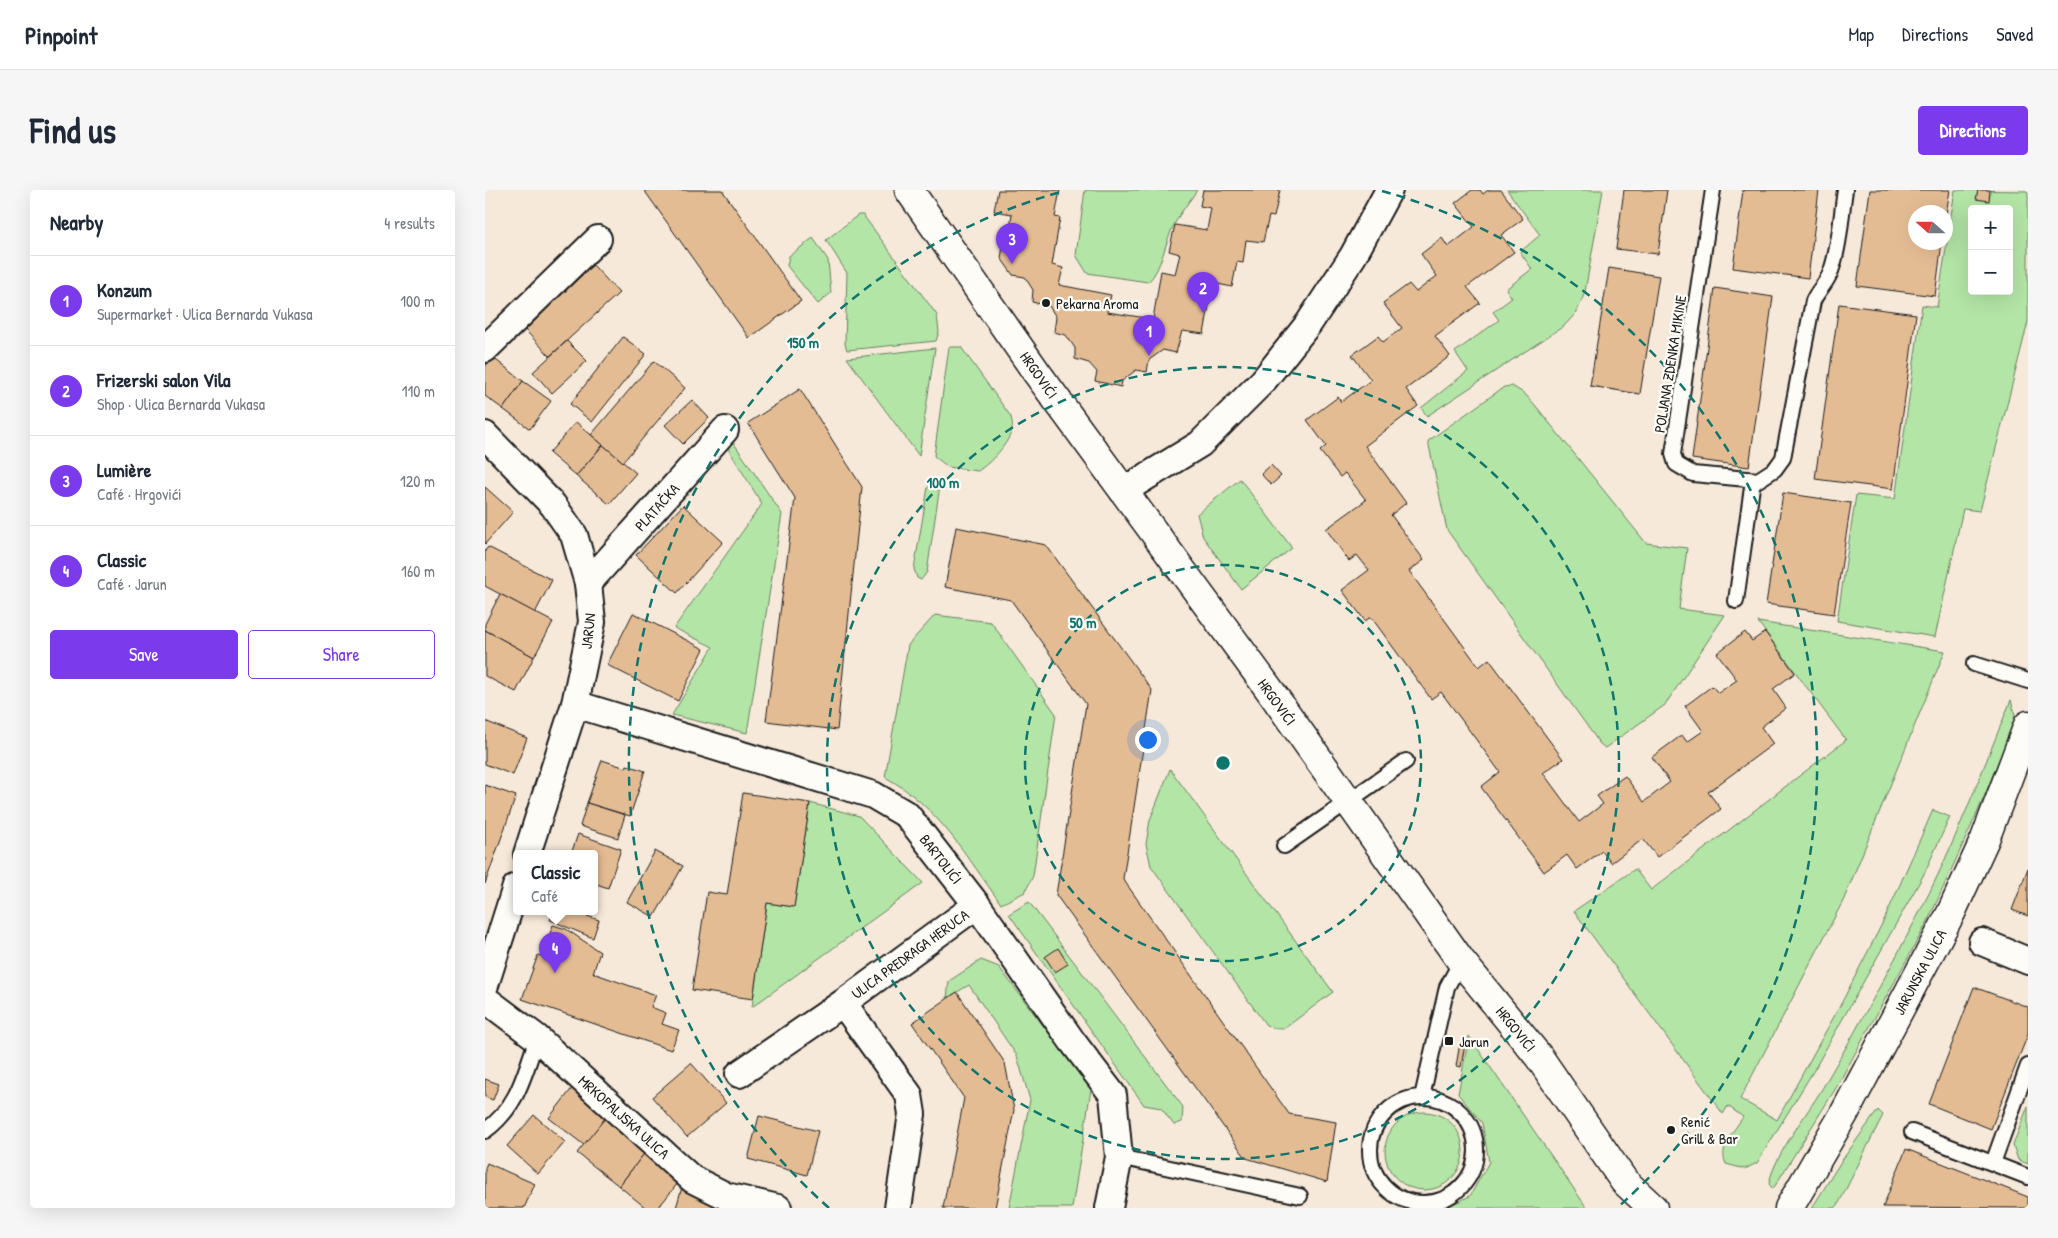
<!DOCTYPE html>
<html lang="en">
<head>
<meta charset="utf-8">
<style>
  :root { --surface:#fff; --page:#f6f6f7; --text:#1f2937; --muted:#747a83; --line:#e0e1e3; --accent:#7c3aed }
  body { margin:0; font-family:"Patrick Hand",sans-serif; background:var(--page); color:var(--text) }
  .controls { position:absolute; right:15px; top:15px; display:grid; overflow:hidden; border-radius:5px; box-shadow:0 5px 20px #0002 }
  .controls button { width:45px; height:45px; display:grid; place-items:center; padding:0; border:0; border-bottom:1px solid var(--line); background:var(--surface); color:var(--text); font:25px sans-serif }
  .compass { position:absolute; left:1423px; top:15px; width:45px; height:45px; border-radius:50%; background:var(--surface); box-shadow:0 5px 20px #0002; rotate:291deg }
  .you { position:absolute; left:662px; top:549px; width:18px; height:18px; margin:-12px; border:4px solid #fff; border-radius:50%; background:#1a73e8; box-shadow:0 0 0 8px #1a73e833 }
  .badge { display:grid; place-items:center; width:32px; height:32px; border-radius:50%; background:var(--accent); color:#fff; font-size:16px; font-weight:700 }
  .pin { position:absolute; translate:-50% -41px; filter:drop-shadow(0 1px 2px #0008) }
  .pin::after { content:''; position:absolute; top:26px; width:18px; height:15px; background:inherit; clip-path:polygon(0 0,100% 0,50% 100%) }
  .popup { position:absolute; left:28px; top:660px; width:85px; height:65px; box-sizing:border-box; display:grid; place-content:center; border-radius:5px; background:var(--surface); filter:drop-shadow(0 1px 4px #0005); font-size:16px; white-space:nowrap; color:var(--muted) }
  .popup b { font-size:19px; color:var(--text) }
  .popup::after { content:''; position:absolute; left:50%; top:100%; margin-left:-10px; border:10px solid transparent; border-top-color:var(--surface) }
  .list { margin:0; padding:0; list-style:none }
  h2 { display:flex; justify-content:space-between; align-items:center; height:65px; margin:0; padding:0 20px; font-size:21px }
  h2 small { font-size:16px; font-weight:400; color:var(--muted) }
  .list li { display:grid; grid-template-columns:32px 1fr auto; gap:15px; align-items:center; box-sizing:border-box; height:90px; padding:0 20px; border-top:1px solid var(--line) }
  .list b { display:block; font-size:19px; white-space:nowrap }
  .list p { margin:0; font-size:16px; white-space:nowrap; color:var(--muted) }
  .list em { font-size:16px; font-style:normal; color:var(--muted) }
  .actions { display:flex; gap:10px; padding:15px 20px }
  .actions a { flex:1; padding:11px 0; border:1px solid var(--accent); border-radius:5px; text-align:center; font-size:18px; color:var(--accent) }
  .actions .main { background:var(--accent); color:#fff }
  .map { position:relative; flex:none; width:1543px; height:1018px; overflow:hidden; border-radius:5px }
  header { display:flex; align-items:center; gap:30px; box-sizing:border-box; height:70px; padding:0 25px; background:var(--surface); border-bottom:1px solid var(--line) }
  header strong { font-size:24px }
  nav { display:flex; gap:28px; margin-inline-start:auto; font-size:18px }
  .intro { display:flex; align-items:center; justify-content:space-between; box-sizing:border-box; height:120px; padding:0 30px }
  h1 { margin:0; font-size:35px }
  .button { padding:12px 22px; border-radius:5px; background:var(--accent); color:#fff; font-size:18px; font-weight:700 }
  main { display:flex; gap:30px; padding:0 30px }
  aside { flex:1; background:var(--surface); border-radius:5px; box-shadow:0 5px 20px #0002 }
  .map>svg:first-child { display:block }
  .green { fill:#b3e5a6; stroke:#688061; fill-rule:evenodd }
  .building { fill:#e4bc94; stroke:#1c1c1c }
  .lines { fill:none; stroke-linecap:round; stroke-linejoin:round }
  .lane-casing { stroke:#1c1c1c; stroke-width:18 }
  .street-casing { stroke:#1c1c1c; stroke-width:30 }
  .secondary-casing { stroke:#1c1c1c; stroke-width:31 }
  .lane { stroke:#fdfcf7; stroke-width:14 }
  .street { stroke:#fdfcf7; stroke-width:26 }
  .secondary { stroke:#fdfcf7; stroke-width:28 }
  .ring { fill:none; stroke:#0f766e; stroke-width:2.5; stroke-dasharray:9 6 }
  .poi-dot { fill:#1c1c1c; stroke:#fdfcf7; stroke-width:2 }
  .labels { text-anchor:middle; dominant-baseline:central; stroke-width:4.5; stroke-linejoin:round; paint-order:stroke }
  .poi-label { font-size:15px; fill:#1c1c1c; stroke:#fdfcf7; text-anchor:start }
  .street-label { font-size:15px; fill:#1c1c1c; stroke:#fdfcf7 }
  .centre { fill:#0f766e; stroke:#fdfcf7; stroke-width:2.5 }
  .ring-label { font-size:15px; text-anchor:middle; font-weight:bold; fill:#0f766e; stroke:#fdfcf7; stroke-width:4.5; stroke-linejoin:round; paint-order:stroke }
</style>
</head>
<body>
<header>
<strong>Pinpoint</strong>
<nav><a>Map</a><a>Directions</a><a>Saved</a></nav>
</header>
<div class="intro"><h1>Find us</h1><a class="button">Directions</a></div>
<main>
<aside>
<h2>Nearby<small>4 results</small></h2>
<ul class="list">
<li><span class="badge">1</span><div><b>Konzum</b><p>Supermarket · Ulica Bernarda Vukasa</p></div><em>100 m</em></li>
<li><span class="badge">2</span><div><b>Frizerski salon Vila</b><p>Shop · Ulica Bernarda Vukasa</p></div><em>110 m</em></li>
<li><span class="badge">3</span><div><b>Lumière</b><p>Café · Hrgovići</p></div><em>120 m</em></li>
<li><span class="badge">4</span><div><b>Classic</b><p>Café · Jarun</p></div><em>160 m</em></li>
</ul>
<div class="actions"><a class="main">Save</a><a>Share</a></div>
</aside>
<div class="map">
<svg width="1543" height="1018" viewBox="0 0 1543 1018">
  <rect width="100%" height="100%" fill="#f6e9d9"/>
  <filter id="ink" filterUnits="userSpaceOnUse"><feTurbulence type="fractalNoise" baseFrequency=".02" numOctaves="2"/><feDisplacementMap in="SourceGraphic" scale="10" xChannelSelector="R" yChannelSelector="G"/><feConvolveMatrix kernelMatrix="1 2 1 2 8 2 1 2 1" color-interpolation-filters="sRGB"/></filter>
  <g filter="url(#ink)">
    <g class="green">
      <path d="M600,0H712C705,11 696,21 690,33C680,50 677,80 663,92L602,83L591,65Z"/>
      <path d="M1022,0H1118L1100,102L1092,122L1079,136L942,226L936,218L983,181L970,162L1014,130L1008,122L1027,108L1021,99L1047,79L1035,62L1055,45Z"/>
      <path d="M1470,0L1543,1V132L1495,321L1478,319L1450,447L1352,431L1371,305L1410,309L1437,115L1452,117ZM1487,19H1524V101H1487Z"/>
      <path d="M373,25H378L452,125L454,142L451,151L362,160L360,154L362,83L341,50Z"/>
      <path d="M328,48L343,70L346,103L333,114L302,76L304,66Z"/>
      <path d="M464,157H476L526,227C527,231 528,236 527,239C524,254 505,273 493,281L463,277L449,266Z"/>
      <path d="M450,158L434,266L362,168Z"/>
      <path d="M1027,196L1040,204L1050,215L1161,353L1202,358L1194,419L1240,425L1180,515L1120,558L1115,554L962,340L943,251L1019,197Z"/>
      <path d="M246,249L297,324L262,543L187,525L228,457L189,438L277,314L239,252Z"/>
      <path d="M755,289L807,358L756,399L718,347L712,324Z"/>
      <path d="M447,294L455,296L454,302L442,382L436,390L432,388L429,379L443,297Z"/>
      <path d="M450,425L506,432L571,524L548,686L540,702L516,714C482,667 452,615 400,587L423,455Z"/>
      <path d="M1273,432L1460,461L1359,709L1255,909L1292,930L1357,812L1400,728L1448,620L1465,627L1439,684L1329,880L1272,973L1260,979L1241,974C1233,957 1249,941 1258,927L1243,916L1238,924L1089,721L1150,679L1166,700L1361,550Z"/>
      <path d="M1526,510L1530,525L1529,534L1494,619L1442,733L1351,898L1288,999L1284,994C1289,964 1326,920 1341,892C1372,839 1402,784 1431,729C1468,659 1496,583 1526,510Z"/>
      <path d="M685,579L848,802L800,838H788L781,835L666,676L661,654L665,630Z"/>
      <path d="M325,613L374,626L438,693L267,817L282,713L309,717Z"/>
      <path d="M544,712L698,917L697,932L689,935L676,918L659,915L524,724Z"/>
      <path d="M496,770L514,777L606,899L587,1018H524L545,910L532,866L484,795L462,808L464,791Z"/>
      <path d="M984,846L1102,1018H960L985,1006L1004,972L997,933L973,904Z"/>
      <path d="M1543,916V974L1533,970L1528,955Z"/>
      <path d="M1393,920L1398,925L1353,1015L1350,1018H1327L1355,973Z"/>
      <circle cx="939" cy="961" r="39"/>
    </g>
    <g class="building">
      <path d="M159,0H237L316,111L264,148Z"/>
      <path d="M513,0H575L570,27L575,28L567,75L578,78L574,95L626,105L622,122L668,129L676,81L690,84L695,64L684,61L690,35L722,40L726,18L715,16L718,0H795L789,27L784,26L778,52L761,50L758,73L752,72L747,97L728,93L719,144L697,141L691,163L678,160L664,170L662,182L651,180L637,191L636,197L610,191L612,182L604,173L590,169V158L581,145L569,142L571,127L564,116L547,112L548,100L540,87L528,85L516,68L520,45H524L527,24L509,21Z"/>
      <path d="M987,0H995L998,4L1003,0H1016L1038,29L1016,45L1029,62L982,97L995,113L950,146L965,166L921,199L933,216L880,256L921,313L906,325L939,370L924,381L994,477L1004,469L1078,569L1058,583L1094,632L1118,614L1112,606L1140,586L1159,612L1185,592L1167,567L1197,545L1202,552L1218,541L1200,516L1227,496L1233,503L1252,490L1232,463L1260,442L1267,451L1280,442L1310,483L1288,499L1301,518L1276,537L1288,554L1223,602L1236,619L1172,667L1158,649L1126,673L1117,661L1092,679L1082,665L1059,682L996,597L1015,582L956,502L946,509L886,427L880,431L857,400L884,380L872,365L864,371L841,339L881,310L860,283L855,287L835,261L841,256L822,230L853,207L856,212L886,190L867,165L893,146L898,152L917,138L898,113L924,94L931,102L952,86L936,64L957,48L963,57L989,37L970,13Z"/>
      <path d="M1139,0H1182L1173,64L1131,59Z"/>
      <path d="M1258,0H1334L1323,88L1248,78Z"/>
      <path d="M1385,0H1465L1460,30V22H1430V52H1457L1450,106L1372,96Z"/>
      <path d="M1493,0H1505L1504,11L1491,9Z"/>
      <path d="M108,75L134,103L65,166L39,139Z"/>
      <path d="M1124,78L1174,86L1155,204L1105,196Z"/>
      <path d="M1230,98L1288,107L1264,277L1207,269Z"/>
      <path d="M1354,114L1431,124L1408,299L1330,289Z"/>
      <path d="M138,147L161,164L107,232L85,214Z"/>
      <path d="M82,151L102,171L67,203L48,182Z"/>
      <path d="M7,167L38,191L18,219L0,206V177Z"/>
      <path d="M169,171L200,198L138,272L106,245Z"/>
      <path d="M38,191L66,211L45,239L18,219Z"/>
      <path d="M315,199L377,297L352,540L281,531L310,308L263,233Z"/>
      <path d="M207,210L224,228L198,254L180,235Z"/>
      <path d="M91,232L118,255L91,286L64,263Z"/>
      <path d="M118,255L151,283L124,314L91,286Z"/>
      <path d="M786,275L796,286L786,295L776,284Z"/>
      <path d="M0,297L28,322L0,354Z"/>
      <path d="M1298,303L1366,313L1349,424L1281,414Z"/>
      <path d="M198,315L238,352L192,403L151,365Z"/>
      <path d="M471,337L561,355L667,500L638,689L804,924L851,932L842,992L761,968L571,705L601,514L526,410L460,397Z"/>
      <path d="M3,357L67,390L50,423L0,396V361Z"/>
      <path d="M15,404L68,432L49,467L0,440V434Z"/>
      <path d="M148,423L219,459L193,511L122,475Z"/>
      <path d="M0,440L49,467L31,502L0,486Z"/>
      <path d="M0,531L42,548L28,585L0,574Z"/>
      <path d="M117,570L141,578L142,575L160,581L145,626L102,613Z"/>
      <path d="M0,595L31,606L0,694Z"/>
      <path d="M258,603L325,613L309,717L282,713L268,809L207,800L222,702L242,705Z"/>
      <path d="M102,613L140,625L133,648L95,636Z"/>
      <path d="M93,644L136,659L123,698L109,693V664H86Z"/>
      <path d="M170,661L198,676L169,727L142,712Z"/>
      <path d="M1543,678V726L1527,720Z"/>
      <path d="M68,722H104L102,726L114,730L108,748L65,730Z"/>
      <path d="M68,735L81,739L115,762L108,783L171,805L166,817L181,823L177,834L194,840L186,860L37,809L53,765L57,766Z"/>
      <path d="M573,758L583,774L570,782L560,767Z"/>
      <path d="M1489,797L1543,817V844L1506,939L1444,914Z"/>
      <path d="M472,802L520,873L529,920L510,1018H458L479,908L427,833Z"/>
      <path d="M975,853L980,854L976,877L971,876Z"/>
      <path d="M206,873L241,913L202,947L167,907Z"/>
      <path d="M0,889L14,894L8,910L0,907Z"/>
      <path d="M92,892L127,920L99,955L64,928Z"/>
      <path d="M49,925L80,952L53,984L22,956Z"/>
      <path d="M274,926L333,941L322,985L263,969Z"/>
      <path d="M121,927L162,960L134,996L92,963Z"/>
      <path d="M1421,959L1543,1007V1018L1398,1017Z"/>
      <path d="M162,960L197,988L173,1018H161L134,996Z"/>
      <path d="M2,973L50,994L39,1018H0V978Z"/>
      <path d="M197,997L235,1007L232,1018H191Z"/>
    </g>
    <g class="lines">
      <defs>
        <g id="lane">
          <path d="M1228,0L1188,264L1191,274L1208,284L1273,290L1290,279L1298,268L1328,111C1333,100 1342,93 1346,81C1355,56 1356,26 1360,0"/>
          <path d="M1251,411L1268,290"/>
          <path d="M1489,474L1543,491"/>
          <path d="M799,656L921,571"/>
          <path d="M937,907L962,797L976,771"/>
          <circle cx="938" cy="960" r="53"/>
          <path d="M0,941C33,917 39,885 52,848"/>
          <path d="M1427,942L1543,987"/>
          <path d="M634,967L815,1006"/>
          <path d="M1508,973L1543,876"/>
        </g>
        <g id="street">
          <path d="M0,159L113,49"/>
          <path d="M0,245L68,315L89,345L103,393L107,432L90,514L42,664"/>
          <path d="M638,301L715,254L778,191L824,133L868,66L904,0"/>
          <path d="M103,393L240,240"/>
          <path d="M90,514L388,605L422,625L492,715L587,851L628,905L634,967L624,1018"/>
          <path d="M1497,752L1543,771"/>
          <path d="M0,795L31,697"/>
          <path d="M0,809L52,848L207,989L241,1006L293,1018"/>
          <path d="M358,813L424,905L427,924L413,1018"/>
          <path d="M254,884L358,813L492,715"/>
        </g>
        <g id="secondary">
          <path d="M424,0L552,183L784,499L976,771L1054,867L1139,991L1168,1018"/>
          <path d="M1304,1018L1359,924L1466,723L1500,649L1543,535"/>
        </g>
      </defs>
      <use href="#lane" class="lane-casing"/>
      <use href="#street" class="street-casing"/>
      <use href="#secondary" class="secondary-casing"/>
      <use href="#lane" class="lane"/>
      <use href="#street" class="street"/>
      <use href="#secondary" class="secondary"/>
    </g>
  </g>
  <g class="ring">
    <circle cx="738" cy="573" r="198"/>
    <circle cx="738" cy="573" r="396"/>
    <path d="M344 1018A594 594 0 0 1 579 1M897 1A594 594 0 0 1 1132 1018"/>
  </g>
  <g class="poi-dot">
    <circle cx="561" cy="113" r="5"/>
    <rect x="959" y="846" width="10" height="10" rx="2.5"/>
    <circle cx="1186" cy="940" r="5"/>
  </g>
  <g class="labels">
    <g class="poi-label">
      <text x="571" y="113">Pekarna Aroma</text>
      <text x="974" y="851">Jarun</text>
      <text x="1196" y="931">Renić<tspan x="1196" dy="17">Grill &amp; Bar</tspan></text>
    </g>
    <g class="street-label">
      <text transform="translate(1185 174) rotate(-81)">POLJANA ZDENKA MIKINE</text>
      <text transform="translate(554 185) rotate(55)">HRGOVIĆI</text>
      <text transform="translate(172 317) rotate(-48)">PLATAČKA</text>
      <text transform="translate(103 441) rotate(-84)">JARUN</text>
      <text transform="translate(792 512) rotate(54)">HRGOVIĆI</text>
      <text transform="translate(456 669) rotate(52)">BARTOLIĆI</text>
      <text transform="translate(425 764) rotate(-36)">ULICA PREDRAGA HERUCA</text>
      <text transform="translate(1435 782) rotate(-62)">JARUNSKA ULICA</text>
      <text transform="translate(1031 839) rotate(51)">HRGOVIĆI</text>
      <text transform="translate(139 927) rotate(42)">MRKOPALJSKA ULICA</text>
    </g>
  </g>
  <circle cx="738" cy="573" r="8" class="centre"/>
  <g class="ring-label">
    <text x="318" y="158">150 m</text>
    <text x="458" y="298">100 m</text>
    <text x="598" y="438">50 m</text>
  </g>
</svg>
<div class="controls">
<button>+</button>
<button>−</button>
</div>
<svg class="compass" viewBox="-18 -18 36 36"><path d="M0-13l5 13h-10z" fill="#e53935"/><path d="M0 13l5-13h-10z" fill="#747a83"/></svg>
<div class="you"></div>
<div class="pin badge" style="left:664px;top:166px">1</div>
<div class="pin badge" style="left:718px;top:123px">2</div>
<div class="pin badge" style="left:527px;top:74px">3</div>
<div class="pin badge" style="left:70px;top:783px">4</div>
<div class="popup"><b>Classic</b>Café</div>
</div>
</main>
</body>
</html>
